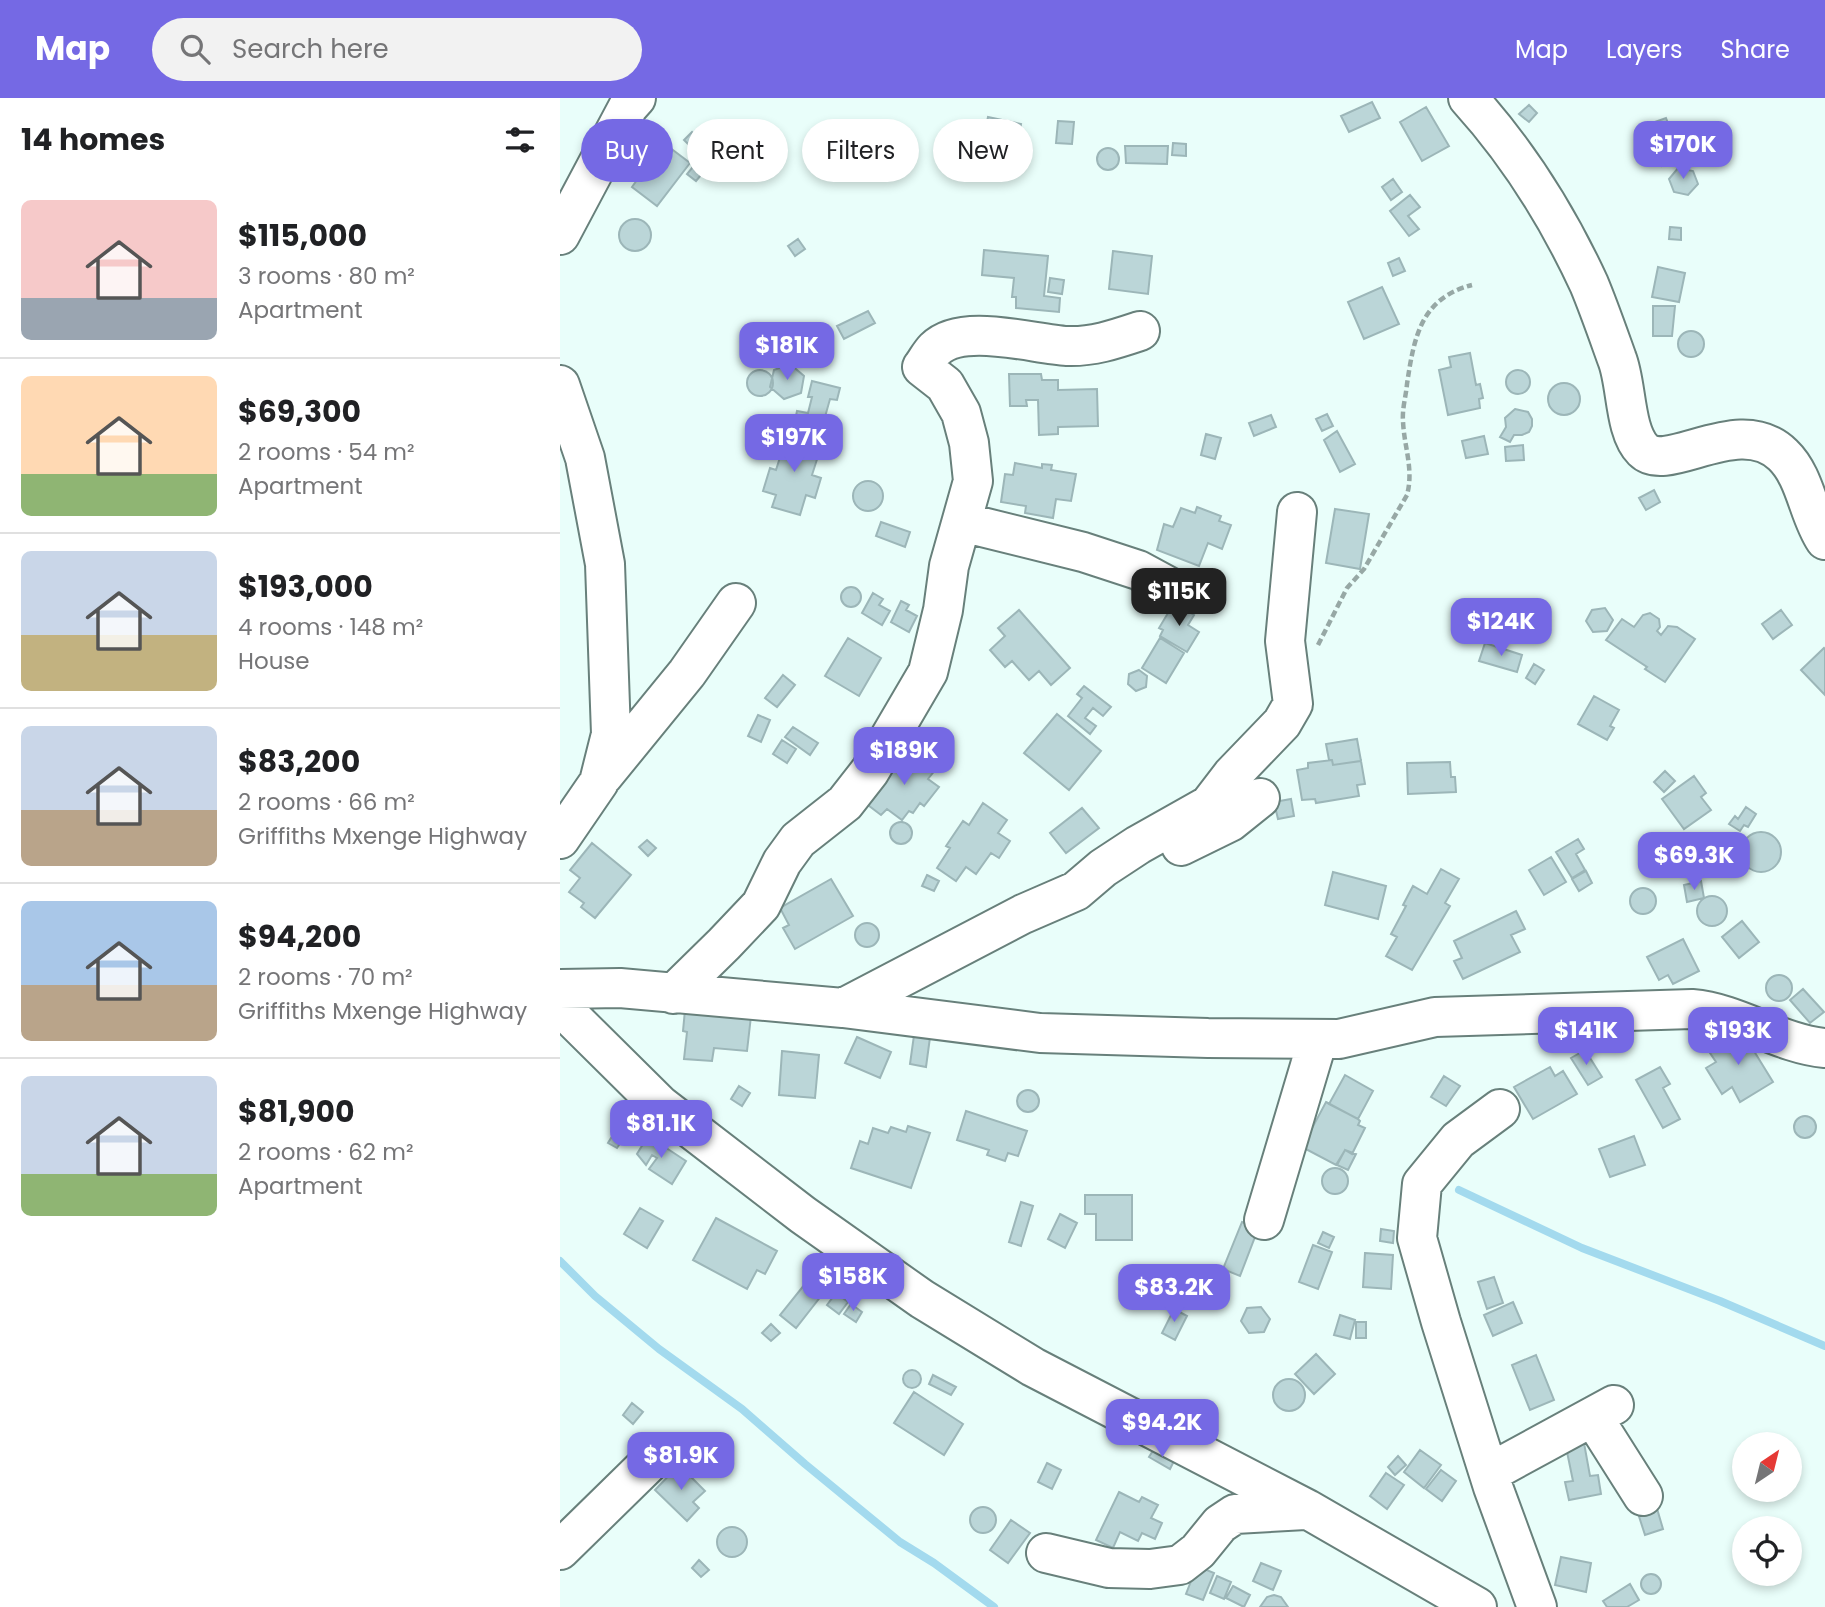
<!DOCTYPE html>
<meta charset="utf-8">
<style>
body{margin:0;font-family:Poppins,sans-serif;background:#f2f2f2;color:#202124;height:100vh;display:flex;flex-direction:column;font-size:26px;white-space:nowrap}
*{box-sizing:border-box;margin:0}
p{font-size:23px;color:#757577}
.icon{flex:none;width:38px;height:38px;fill:none;stroke:currentColor;stroke-width:2;stroke-linecap:round;stroke-linejoin:round}
.map{position:relative;flex:1;overflow:hidden}
.sheet{display:flex;flex-direction:column;background:#fff;width:560px}
.sheet>*{flex:none}
.banner{position:absolute;left:21px;top:21px;width:665px;height:63px;display:flex;gap:14px}
.needle{width:46px;rotate:35deg}
.fabs{position:absolute;left:1172px;top:1334px;display:grid;gap:14px}
.fabs a{display:grid;place-items:center;width:70px;height:70px;border-radius:50%;background:#fff;box-shadow:0 4px 10px #0003;font-size:35px}
.price{position:absolute;translate:-50% -60px;padding:0 16px;border-radius:14px;background:#7569e4;color:#fff;font-size:23px;line-height:46px;filter:drop-shadow(0 2px 4px #0008)}
.price::after{content:'';position:absolute;left:50%;top:42px;width:21px;height:16px;margin-left:-10px;background:inherit;clip-path:polygon(0 0,100% 0,50% 100%)}
.price.active{background:#222;color:#fff}
ul{padding:0;list-style:none}
li{display:flex;align-items:center;gap:21px;height:175px;padding:0 21px}
li+li{border-top:2px solid #e0e0e0}
li span{display:grid;place-items:center;flex:none;width:196px;height:140px;border-radius:10px;color:#555}
li>.icon{margin-inline-start:auto}
span .icon{width:84px;height:84px;fill:#fffc;stroke-width:1}
li b{font-size:30px}
h2{display:flex;justify-content:space-between;align-items:center;height:84px;padding:0 21px;font-size:30px}
.pill{padding:0 24px;border-radius:32px;background:#fff;box-shadow:0 4px 10px #0003;font-size:24px;line-height:63px}
.pill.active{background:#7569e4;color:#fff}
header{display:flex;align-items:center;gap:42px;box-sizing:border-box;height:98px;padding:0 35px;background:#7569e4;color:#fff}
header strong{font-size:33px}
nav{display:flex;gap:38px;margin-inline-start:auto;font-size:24px}
.search{width:490px;height:63px;background:#f2f2f2;display:flex;align-items:center;gap:18px;box-sizing:border-box;padding:0 24px;border-radius:38px;color:#757577;font-size:26px}
main{display:flex;flex:1;min-height:0}
.map>svg:first-child{display:block}
.lines{fill:none;stroke-linecap:round;stroke-linejoin:round}
.stream{stroke:#a3daee;stroke-width:8}
.building{fill:#bbd6d8;stroke:#9cb6b8;stroke-width:2}
.minor-casing{stroke:#68807b;stroke-width:42}
.path{stroke:#97a8a5;stroke-width:4.5;stroke-dasharray:7 3.5;stroke-linecap:butt}
.minor{stroke:#fff;stroke-width:38}
</style>
<header>
<strong>Map</strong>
<div class="search"><svg class="icon" aria-label="search" viewBox="0 0 24 24"><circle cx="10" cy="10" r="6"/><path d="M15 15l6 6"/></svg>Search here</div>
<nav><a>Map</a><a>Layers</a><a>Share</a></nav>
</header>
<main>
<section class="sheet">
<h2>14 homes<svg class="icon" aria-label="filters" viewBox="0 0 24 24"><path d="M4 7h16M4 17h16"/><circle cx="9" cy="7" r="2"/><circle cx="15" cy="17" r="2"/></svg></h2>
<ul>
<li><span style="background:linear-gradient(#f6c9c9 70%,#9aa5b1 0)"><svg class="icon" aria-label="home" viewBox="0 0 24 24"><path d="M3 11l9-7 9 7M6 9v11h12V9"/></svg></span><div><b>$115,000</b><p>3 rooms · 80 m²</p><p>Apartment</p></div></li>
<li><span style="background:linear-gradient(#ffd9b3 70%,#8fb573 0)"><svg class="icon" aria-label="home" viewBox="0 0 24 24"><path d="M3 11l9-7 9 7M6 9v11h12V9"/></svg></span><div><b>$69,300</b><p>2 rooms · 54 m²</p><p>Apartment</p></div></li>
<li><span style="background:linear-gradient(#c9d6e8 60%,#c2b280 0)"><svg class="icon" aria-label="home" viewBox="0 0 24 24"><path d="M3 11l9-7 9 7M6 9v11h12V9"/></svg></span><div><b>$193,000</b><p>4 rooms · 148 m²</p><p>House</p></div></li>
<li><span style="background:linear-gradient(#c9d6e8 60%,#b9a48a 0)"><svg class="icon" aria-label="home" viewBox="0 0 24 24"><path d="M3 11l9-7 9 7M6 9v11h12V9"/></svg></span><div><b>$83,200</b><p>2 rooms · 66 m²</p><p>Griffiths Mxenge Highway</p></div></li>
<li><span style="background:linear-gradient(#a9c7e8 60%,#b9a48a 0)"><svg class="icon" aria-label="home" viewBox="0 0 24 24"><path d="M3 11l9-7 9 7M6 9v11h12V9"/></svg></span><div><b>$94,200</b><p>2 rooms · 70 m²</p><p>Griffiths Mxenge Highway</p></div></li>
<li><span style="background:linear-gradient(#c9d6e8 70%,#8fb573 0)"><svg class="icon" aria-label="home" viewBox="0 0 24 24"><path d="M3 11l9-7 9 7M6 9v11h12V9"/></svg></span><div><b>$81,900</b><p>2 rooms · 62 m²</p><p>Apartment</p></div></li>
</ul>
</section>
<div class="map">
<svg width="1265" height="1509" viewBox="0 0 1265 1509">
<rect width="100%" height="100%" fill="#e9fefa"/>
<g class="lines">
<!-- stream -->
<path class="stream" d="M899,1092L1022,1150L1160,1203L1265,1248
M0,1163L35,1198L99,1251L182,1311L245,1366L340,1444L374,1465L434,1509"/>
</g>
<!-- building -->
<path class="building" d="M812,4L820,20L789,34L781,18Z
M969,7L977,15L969,24L959,16Z
M866,9L889,48L862,63L840,24Z
M428,19L461,26L456,54L422,48Z
M1106,20L1116,46L1124,43L1129,58L1102,68L1086,27Z
M498,23L514,24L512,46L496,45Z
M132,34L142,45L134,52L124,42Z
M613,45L626,46V58L612,57Z
M105,46L130,65L97,108L72,89L82,75L78,72L91,55L95,58Z
M565,48H608L607,66L566,65Z
M537 61a11 11 0 1 1 22 0a11 11 0 1 1-22 0Z
M137,64L146,71L136,83L127,76Z
M1118,70L1133,73L1138,86L1128,97L1114,94L1109,81Z
M833,81L842,94L831,102L822,89Z
M850,97L860,109L848,118L859,131L849,138L830,113Z
M59 137a16 16 0 1 1 32 0a16 16 0 1 1-32 0Z
M1110,129L1121,130V142L1109,141Z
M238,141L245,151L235,158L228,148Z
M424,152L488,158L484,198L500,200L499,214L456,210V199H452L454,180L422,177Z
M553,153L592,158L588,196L549,191Z
M839,160L845,173L833,178L828,165Z
M1098,169L1125,175L1119,204L1092,199Z
M490,180L504,182L502,196L488,194Z
M822,189L839,226L804,241L788,204Z
M1093,208H1115L1112,238H1093Z
M308,213L315,225L284,241L277,228Z
M1118 246a13 13 0 1 1 26 0a13 13 0 1 1-26 0Z
M910,255L916,287L920,286L923,300L919,301L920,310L888,317L879,272L891,269L889,259Z
M230,266L244,278L241,295L224,301L210,289L214,272Z
M946 284a12 12 0 1 1 24 0a12 12 0 1 1-24 0Z
M187 285a13 13 0 1 1 26 0a13 13 0 1 1-26 0Z
M449,276H481L482,282H498V292L537,291L538,328L498,329V336L479,337L478,302H466L467,308H450Z
M252,283L280,290L277,302L270,301L261,333L234,327L237,313L248,315L252,299H248Z
M988 301a16 16 0 1 1 32 0a16 16 0 1 1-32 0Z
M955,311L968,314L972,321V328L969,334L962,337H954L950,344L940,339L946,329L945,320Z
M767,316L773,328L762,333L756,321Z
M711,317L716,329L694,338L689,325Z
M233,325L261,333L258,343L229,334Z
M777,333L795,366L780,374L764,342Z
M228,334L260,343L257,351L260,352L252,377L261,380L255,400L246,397L240,417L212,409L216,397L203,393L210,370L216,372Z
M646,336L661,340L655,361L641,357Z
M924,338L928,356L906,360L902,343Z
M963,347L964,362L946,363L945,349Z
M455,365L482,370V366L492,367L491,372L516,376L511,403L496,401L493,420L465,415L466,408L441,404L445,376L453,377Z
M293 398a15 15 0 1 1 30 0a15 15 0 1 1-30 0Z
M1094,392L1100,404L1086,412L1079,400Z
M637,409L661,418L659,423L671,427L662,451L648,445L639,468L597,452L604,426L613,429L621,410L635,415Z
M775,411L809,416L800,471L766,465Z
M321,424L350,434L345,449L316,438Z
M281 499a10 10 0 1 1 20 0a10 10 0 1 1-20 0Z
M313,495L323,501L319,507L330,513L322,527L302,515Z
M341,503L349,507L346,512L357,518L349,534L331,524Z
M614,505L634,517L628,527L639,534L627,554L600,538L603,532L599,530Z
M1045,510L1053,522L1047,533L1033,534L1026,523L1032,512Z
M459,512L510,570L491,587L479,573L469,582L452,563L445,569L430,552L445,538L438,530Z
M1221,512L1232,527L1213,541L1202,526Z
M1090,515L1099,521L1100,529L1097,533L1101,537L1108,528L1117,529L1135,541L1105,584L1085,571L1087,569L1046,542L1062,521L1074,529L1083,517Z
M288,540L321,560L299,598L265,578Z
M600,540L624,555L606,585L582,570Z
M925,545L962,557L957,574L919,563Z
M1264,550L1265,551V597L1241,572Z
M974,566L984,572L975,586L966,580Z
M579,572L587,578L586,589L576,593L568,586L569,576Z
M223,577L235,587L217,609L205,600Z
M524,588L551,609L543,618L533,610L525,620L536,628L530,636L508,618L522,600L517,596Z
M1034,598L1059,612L1050,628L1054,630L1047,642L1018,626Z
M497,616L541,653L509,692L464,655Z
M198,617L210,622L201,644L188,638Z
M233,629L258,645L250,657L225,639Z
M797,641L801,663L773,667L772,662H769L766,646Z
M222,642L236,651L227,665L213,656Z
M353,653L376,671L368,681L379,689L364,708L360,705L353,715L349,713L342,722L327,711L321,717L304,704L339,659L345,664Z
M772,662L773,667L801,663L805,686L797,687L799,698L756,705L755,701L742,702L737,672L748,670V665Z
M890,664L891,679H895L896,694L848,696L847,665Z
M1105,673L1115,683L1104,694L1094,684Z
M1134,678L1146,695L1141,699L1151,712L1124,731L1102,701Z
M731,701L734,718L718,721L714,704Z
M423,705L447,722L438,735L450,743L439,760L431,755L416,776L406,769L396,783L377,770L390,750L386,748L403,723L409,727Z
M1186,709L1196,716L1188,729L1184,727L1180,733L1169,726L1175,718L1178,721Z
M522,710L539,730L506,755L490,735Z
M330 735a11 11 0 1 1 22 0a11 11 0 1 1-22 0Z
M1181 754a20 20 0 1 1 40 0a20 20 0 1 1-40 0Z
M1018,741L1024,751L1016,756L1025,772L1012,780L996,754Z
M87,742L96,750L88,758L79,749Z
M32,745L71,777L35,820L21,809L24,805L9,794L20,780L10,772Z
M991,759L1006,784L984,797L969,772Z
M881,771L899,781L885,805L890,808L852,872L826,858L837,839L831,836L846,808L843,807L853,788L867,796Z
M1026,773L1032,785L1019,793L1012,781Z
M773,774L826,788L818,821L765,807Z
M367,777L379,783L374,793L362,788Z
M271,781L293,818L235,851L223,830L229,827L220,810Z
M1141,783L1144,800L1127,804L1124,787Z
M1070 803a13 13 0 1 1 26 0a13 13 0 1 1-26 0Z
M1137 813a15 15 0 1 1 30 0a15 15 0 1 1-30 0Z
M956,813L965,831L951,837L960,854L903,881L894,863L902,860L894,843Z
M1182,823L1199,844L1179,860L1162,839Z
M295 837a12 12 0 1 1 24 0a12 12 0 1 1-24 0Z
M1123,841L1139,873L1113,886L1108,877L1099,882L1087,859Z
M1206 890a13 13 0 1 1 26 0a13 13 0 1 1-26 0Z
M1243,891L1264,914L1250,925L1230,902Z
M125,912L191,918L187,953L154,950L152,963L124,961L127,934L123,933Z
M355,930L371,932L366,969L350,966Z
M1181,932L1213,984L1180,1004L1172,989L1162,996L1146,970L1156,964L1148,952Z
M297,939L331,954L320,980L285,965Z
M1025,952L1042,979L1028,987L1011,960Z
M222,953L259,957L255,1000L219,997Z
M990,969L995,978L1003,973L1017,996L973,1021L954,989Z
M1100,969L1110,986L1103,990L1120,1021L1103,1030L1076,982Z
M785,977L813,993L798,1021L769,1006Z
M884,978L900,988L886,1008L871,999Z
M179,988L190,995L182,1008L171,1001Z
M457 1003a11 11 0 1 1 22 0a11 11 0 1 1-22 0Z
M766,1004L798,1021L800,1023L798,1027L805,1030L792,1056L785,1052L776,1067L742,1049Z
M406,1013L467,1033L458,1058L448,1055L445,1063L427,1057L429,1052L397,1042Z
M1234 1029a11 11 0 1 1 22 0a11 11 0 1 1-22 0Z
M348,1028L370,1035L351,1090L291,1070L300,1043L308,1046L313,1030L328,1035L331,1029L346,1034Z
M56,1032L65,1038L57,1050L48,1045Z
M88,1038L126,1063L112,1086L89,1071L97,1060L92,1057L86,1067L77,1056Z
M1074,1038L1085,1067L1050,1079L1039,1051Z
M785,1052L796,1056L788,1072L777,1067Z
M762 1083a13 13 0 1 1 26 0a13 13 0 1 1-26 0Z
M525,1097H572V1142H536V1116H525Z
M461,1104L473,1108L461,1148L449,1144Z
M80,1110L103,1123L87,1150L64,1136Z
M500,1116L517,1125L505,1150L488,1141Z
M156,1120L217,1153L205,1176L197,1172L187,1191L133,1162Z
M682,1124L698,1131L680,1178L663,1171Z
M821,1131L834,1133L833,1145L820,1143Z
M763,1134L774,1139L769,1150L758,1145Z
M753,1147L772,1154L758,1191L739,1184Z
M805,1155L833,1157L831,1191L803,1189Z
M934,1179L943,1205L927,1211L918,1184Z
M249,1181L265,1193L236,1230L220,1217Z
M276,1195L288,1204L279,1216L267,1207Z
M953,1204L962,1225L933,1238L924,1217Z
M291,1206L302,1214L296,1224L284,1216Z
M701,1209L710,1221L704,1234L689,1235L681,1223L687,1210Z
M614,1211L627,1218L615,1242L602,1235Z
M780,1217L795,1222L790,1241L774,1237Z
M796,1224H806V1240H796Z
M211,1226L220,1235L211,1243L202,1235Z
M756,1256L775,1276L754,1296L735,1276Z
M976,1257L994,1302L970,1312L952,1267Z
M343 1281a9 9 0 1 1 18 0a9 9 0 1 1-18 0Z
M373,1277L396,1289L391,1297L369,1286Z
M713 1297a16 16 0 1 1 32 0a16 16 0 1 1-32 0Z
M354,1294L403,1326L384,1357L334,1325Z
M72,1305L83,1314L73,1326L63,1317Z
M1024,1345L1030,1378L1038,1377L1041,1396L1009,1402L1005,1384L1013,1383L1006,1349Z
M594,1351L614,1363L610,1371L589,1359Z
M860,1352L881,1367L864,1390L844,1374Z
M838,1358L846,1367L835,1377L828,1369Z
M487,1365L501,1372L492,1391L478,1384Z
M119,1367L145,1393L133,1404L139,1410L127,1423L95,1392Z
M881,1372L896,1383L882,1403L866,1391Z
M826,1375L844,1387L827,1411L810,1398Z
M559,1394L579,1404L582,1399L598,1407L591,1420L602,1425L595,1441L582,1435L578,1443L560,1434L553,1450L536,1442Z
M1093,1397L1103,1431L1085,1437L1074,1403Z
M410 1422a13 13 0 1 1 26 0a13 13 0 1 1-26 0Z
M451,1422L470,1435L448,1465L430,1452Z
M157 1444a15 15 0 1 1 30 0a15 15 0 1 1-30 0Z
M1001,1459L1031,1465L1026,1494L995,1487Z
M139,1462L149,1472L141,1479L132,1470Z
M701,1465L721,1473L713,1492L693,1483Z
M637,1468L654,1475L643,1502L626,1496Z
M1081 1486a10 10 0 1 1 20 0a10 10 0 1 1-20 0Z
M657,1478L671,1484L664,1501L650,1495Z
M1070,1486L1079,1502L1067,1509H1047L1043,1503Z
M673,1488L690,1497L684,1509L666,1500Z
M714,1497L721,1499L728,1509H700L707,1499Z"/>
<g class="lines">
<defs>
<path id="minor" d="M908,0C957,54 998,119 1029,186C1039,210 1048,236 1057,261C1067,286 1064,333 1083,352C1108,377 1179,314 1223,357C1246,379 1248,417 1265,442
M0,137L68,9L76,0
M0,287L25,360L45,466L51,636L39,684L0,741
M402,424L523,454L578,472L615,492
M43,678L127,575L176,505
M621,748L670,724L700,700
M0,891L60,890L283,910L480,935L648,940L779,941L875,919L1132,911C1179,915 1219,946 1265,950
M113,896L164,846L201,807L222,764L238,742L285,705L310,673L368,574L383,512L389,468L413,383L409,345L401,315L385,287L362,269C366,264 370,256 375,251C402,224 472,246 507,248C533,249 556,241 580,233
M0,908L100,1007L243,1117L362,1201L473,1269L747,1411L917,1509
M283,910L463,816L516,793L543,770L578,747L649,707L672,677L722,625L733,606L725,543L737,414
M940,1011L898,1042L862,1086L857,1140L881,1224L933,1389L977,1509
M704,1122L758,941
M1033,1319L1083,1398
M929,1375L1054,1307
M0,1452L95,1359
M486,1455L549,1470L590,1471L620,1467L638,1453L660,1426L675,1416L745,1412"/>
</defs>
<!-- minor casing -->
<use href="#minor" class="minor-casing"/>
<!-- path -->
<path class="path" d="M758,547L787,490L804,471L847,397C854,371 844,349 843,323C842,311 846,298 847,286C854,239 861,200 912,187"/>
<!-- minor -->
<use href="#minor" class="minor"/>
</g>
</svg>
<div class="fabs">
<a><svg class="needle" viewBox="-14 -14 28 28"><path d="M0-13l5 13h-10z" fill="#e53935"/><path d="M0 13l5-13h-10z" fill="#757577"/></svg></a>
<a><svg class="icon" aria-label="locate" viewBox="0 0 24 24"><circle cx="12" cy="12" r="6"/><path d="M12 2v4M12 18v4M2 12h4M18 12h4"/></svg></a>
</div>
<b class="price" style="left:1123px;top:83px">$170K</b>
<b class="price" style="left:227px;top:284px">$181K</b>
<b class="price" style="left:234px;top:376px">$197K</b>
<b class="price active" style="left:619px;top:530px">$115K</b>
<b class="price" style="left:941px;top:560px">$124K</b>
<b class="price" style="left:344px;top:689px">$189K</b>
<b class="price" style="left:1134px;top:794px">$69.3K</b>
<b class="price" style="left:1026px;top:969px">$141K</b>
<b class="price" style="left:1178px;top:969px">$193K</b>
<b class="price" style="left:101px;top:1062px">$81.1K</b>
<b class="price" style="left:293px;top:1215px">$158K</b>
<b class="price" style="left:614px;top:1226px">$83.2K</b>
<b class="price" style="left:602px;top:1361px">$94.2K</b>
<b class="price" style="left:121px;top:1394px">$81.9K</b>
<div class="banner">
<a class="pill active">Buy</a>
<a class="pill">Rent</a>
<a class="pill">Filters</a>
<a class="pill">New</a>
</div>
</div>
</main>
